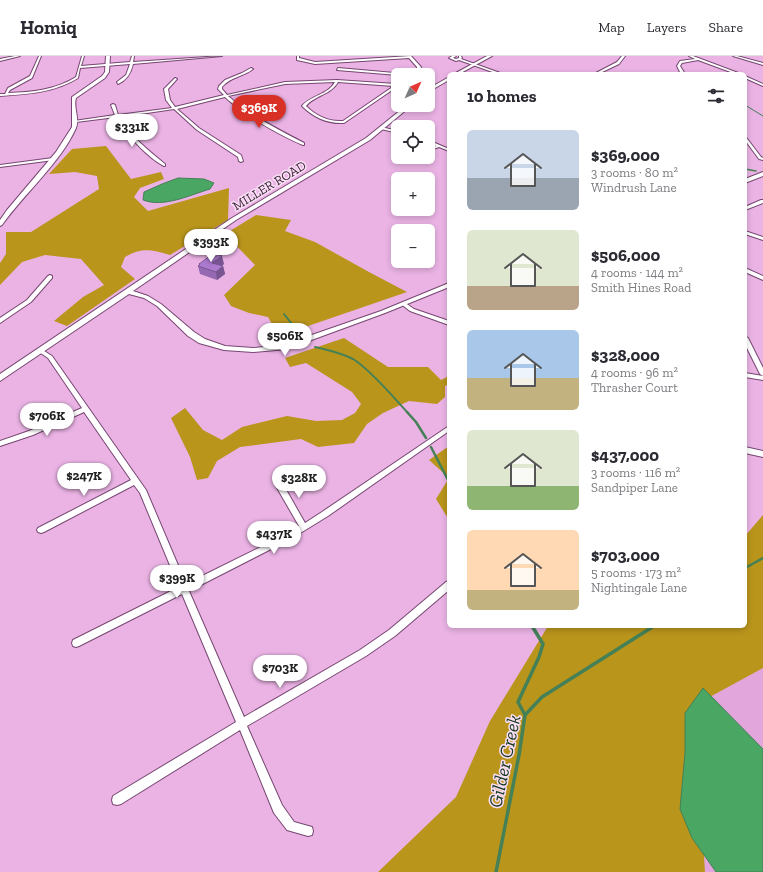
<!DOCTYPE html>
<meta charset="utf-8">
<style>
body{margin:0;font-family:"Zilla Slab",serif;background:#f7f7f7;color:#2b2b33;height:100vh;display:flex;flex-direction:column;font-size:15px;white-space:nowrap}
*{box-sizing:border-box;margin:0}
p{font-size:13px;color:#7c7c81}
.icon{flex:none;width:22px;height:22px;fill:none;stroke:currentColor;stroke-width:2;stroke-linecap:round;stroke-linejoin:round}
.map{position:relative;flex:1;overflow:hidden}
.drawer{position:absolute;left:447px;top:16px;width:300px;height:556px;display:flex;flex-direction:column;background:#fff;border-radius:6px;box-shadow:0 2px 6px #0003}
.drawer>*{flex:none}
.needle{width:26px;rotate:45deg}
.fabs{position:absolute;left:391px;top:12px;display:grid;gap:8px}
.fabs a{display:grid;place-items:center;width:44px;height:44px;border-radius:6px;background:#fff;box-shadow:0 2px 6px #0003;font-size:20px}
.price{position:absolute;translate:-50% -34px;padding:0 9px;border-radius:14px;background:#fff;color:#222;font-size:13px;line-height:26px;filter:drop-shadow(0 1px 2px #0008)}
.price::after{content:'';position:absolute;left:50%;top:24px;width:12px;height:9px;margin-left:-6px;background:inherit;clip-path:polygon(0 0,100% 0,50% 100%)}
.price.on{background:#d93025;color:#fff}
ul{padding:0;list-style:none}
li{display:flex;align-items:center;gap:12px;height:100px;padding:0 20px}
li span{display:grid;place-items:center;flex:none;width:112px;height:80px;border-radius:6px;color:#555}
li>.icon{margin-inline-start:auto}
span .icon{width:48px;height:48px;fill:#fffc;stroke-width:1}
li b{font-size:17px}
h2{display:flex;justify-content:space-between;align-items:center;height:48px;padding:0 20px;font-size:17px}
header{display:flex;align-items:center;gap:24px;box-sizing:border-box;height:56px;padding:0 20px;background:#fff;border-bottom:1px solid #e1e1e2}
header strong{font-size:19px}
nav{display:flex;gap:22px;margin-inline-start:auto;font-size:14px}
.map>svg:first-child{display:block}
.built{fill:#e3a6dc}
.forest{fill:#b9951c}
.water{fill:#49a663;stroke:#458056}
.lines{fill:none;stroke-linecap:round;stroke-linejoin:round}
.stream-far4{stroke:#458056;stroke-width:1}
.stream-far3{stroke:#458056;stroke-width:1.5}
.stream-far2{stroke:#458056;stroke-width:2}
.stream-far1{stroke:#458056;stroke-width:2.5}
.stream{stroke:#458056;stroke-width:3.5}
.minor-casing{stroke:#764671;stroke-width:2}
.tertiary-casing{stroke:#764671;stroke-width:2}
.minor{fill:#fff;fill-rule:evenodd}
.tertiary{fill:#fff;fill-rule:evenodd}
.wall{fill:#9469b2}
.shaded-wall{fill:#785591}
.building{fill:#ac7acf;stroke:#785591}
.labels{text-anchor:middle;stroke-width:3;stroke-linejoin:round;paint-order:stroke}
.far-street-label{font-size:13px;fill:#3c2639;stroke:#fbdff7}
.near-water-label{font-size:19px;font-style:italic;fill:#13391e;stroke:#fbdff7}
</style>
<header>
<strong>Homiq</strong>
<nav><a>Map</a><a>Layers</a><a>Share</a></nav>
</header>
<div class="map">
<svg width="763" height="816" viewBox="0 0 763 816">
<rect width="100%" height="100%" fill="#eab3e4"/>
<!-- built -->
<path class="built" d="M763,612V816H705L695,648Z"/>
<!-- forest -->
<path class="forest" d="M106,90L131,123L161,116L164,123L140,132L134,141L148,155L229,132L228,164L170,199C151,194 143,191 125,201L121,211L135,223L67,270L54,265L83,241L104,229L81,203L45,199L22,206L0,229V207L6,198V176H31L99,133L97,120L75,116L49,118L72,93Z
M256,159L291,164L285,175L315,186L369,216L407,236L279,280L268,261L249,257L231,250L224,239L255,209L225,178Z
M344,282L388,311H428L441,324L449,320V328L445,330V341L437,348L409,345L383,357L367,368L354,387L318,391L301,383L240,391L217,405L208,422L197,424L190,401L171,362L185,352L203,374L222,384L242,371L287,360L316,365L342,364L355,357L361,348L352,336L306,307L290,311L285,302Z
M449,390V422L429,404Z
M449,422V464L436,443Z
M763,459V612L695,649L705,816H378L456,741L490,665L548,570H745V480Z"/>
<!-- water -->
<path class="water" d="M178,122L204,123L214,127L210,133C190,139 164,152 143,144L144,136L162,128Z
M703,632L763,693V816H716L692,782L680,753L685,697V657Z"/>
<g class="lines">
<!-- stream-far4 -->
<path class="stream-far4" d="M745,49L763,60"/>
<!-- stream-far3 -->
<path class="stream-far3" d="M745,113L756,115"/>
<!-- stream-far2 -->
<path class="stream-far2" d="M284,258L299,277
M315,291C328,294 342,297 353,303C370,313 394,342 408,357"/>
<!-- stream-far1 -->
<path class="stream-far1" d="M407,356L416,366L426,382
M431,391L449,426
M745,512L763,502"/>
<!-- stream -->
<path class="stream" d="M525,659L518,646L539,601L543,588L532,570
M496,816L519,699L525,659L542,641L654,570"/>
<defs>
<path id="minor" d="M15,0H20L0,5V3Z
M39,0H41L32,22L10,34L8,37C33,36 55,34 76,21L82,0H84L81,10L130,6L132,0H134L133,6L222,0L133,8C131,17 127,24 118,28L117,26L126,19L130,8L80,12L78,22C54,37 27,38 0,40V38H5L8,32L30,20Z
M297,0H299V2L315,6L411,0L421,11C419,16 417,19 411,19L417,15V11L409,2L315,8L297,4Z
M452,0H456L453,2L456,3L459,2V0H461L462,2L461,3L503,18H498L459,4L456,5L449,2Z
M622,0H625L619,8L598,18H594L617,6Z
M689,0H693L741,18H736L698,4L682,7L680,10L685,18H681L677,10L680,5L695,3Z
M733,0H737L763,7V9Z
M251,12L253,13C243,21 230,21 222,31V33L227,39L285,26L337,24L396,28L398,27V30L344,67C328,68 313,61 302,50C311,39 328,39 335,26L285,28L228,40C251,60 278,73 304,87V89H303C279,79 244,59 225,41L177,53L199,72L241,99L243,105L241,106L239,105L238,101L197,74L174,53L120,61C130,80 148,94 165,108V110H164C148,102 125,77 116,61L76,66L74,65L115,59L111,49L113,48L115,49L118,59L172,52L166,44L164,33L175,22L177,23L168,33L170,44L175,51L224,39L218,33L219,30L225,24L242,17ZM338,26L394,30L343,65C329,66 316,60 306,50C315,39 331,39 338,26Z
M338,12L406,18L408,19H398L337,14Z
M745,20L763,28V30L745,22Z
M381,71L398,75V77L381,73Z
M745,80L761,101L763,102V104L759,103L745,84Z
M428,84L449,93V95L439,91L428,95V93L436,90L428,86Z
M53,102H54V104L0,111V109Z
M761,144H763V147L745,154V151Z
M745,175L763,181V184L745,178Z
M745,212L763,220V224L745,216Z
M50,219L52,220V222L31,246L0,267V262L27,244L48,220Z
M404,246L414,253L449,265V269L410,255L401,248Z
M745,280L748,282L763,312V324L745,321V317L763,320L760,318L745,288Z
M41,293L52,300L146,434L186,528L283,480L299,470L273,425L274,423H280L305,467L322,456L449,370V375L328,460L289,484L189,535L244,661L360,594L389,574L446,526L449,525V534L395,580L366,600L247,670L282,749L294,766L312,771L313,775L312,779L308,780L287,774L274,757L240,674L121,748L117,749L113,748L112,744L113,740L236,666L182,538L79,590L76,591L73,590L72,587L73,584L179,531L140,437L134,429L44,476L41,477L38,476L37,474L38,472L131,424L84,356L33,379L0,390V385L29,375L82,352L48,302L39,296L38,295Z
M745,391L763,395V401L745,397Z"/>
<path id="tertiary" d="M106,0H110L109,16L105,22L76,42C73,52 80,62 76,72C61,106 24,138 2,169L0,170V164L7,154L56,96L72,71V41L102,20L105,16Z
M487,0H492L459,18H454Z
M449,21V24L428,36V33Z
M407,49H412L370,84L236,164L133,235L148,240L161,248L194,276L205,283L225,290L253,292L283,289L381,255L449,227V231L385,257L287,293L253,296L224,294L199,287L188,280L157,250L144,242L129,238L0,325V318L232,162L366,82Z
M763,116V120L745,127V123Z"/>
</defs>
<!-- minor casing -->
<use href="#minor" class="minor-casing"/>
<!-- tertiary casing -->
<use href="#tertiary" class="tertiary-casing"/>
<!-- minor -->
<use href="#minor" class="minor"/>
<!-- tertiary -->
<use href="#tertiary" class="tertiary"/>
</g>
<!-- wall -->
<path class="wall" d="M199,208H224L221,210H223L225,218L217,224L200,218L198,210L199,209Z"/>
<!-- shaded-wall -->
<path class="shaded-wall" d="M222,200L224,208L214,215L212,207Z
M223,210L225,218L217,224L216,216Z"/>
<!-- building -->
<path class="building" d="M214,197L222,200L212,207L223,210L216,216L198,210L200,208H199Z"/>
<g class="labels">
<!-- far-street labels -->
<g class="far-street-label">
<text transform="translate(269 129) rotate(-31)" y="5">MILLER ROAD</text>
</g>
<!-- near-water labels -->
<g class="near-water-label">
<text transform="translate(504 705) rotate(-78)" y="7">Gilder Creek</text>
</g>
</g>
</svg>
<div class="fabs">
<a><svg class="needle" viewBox="-14 -14 28 28"><path d="M0-13l5 13h-10z" fill="#e53935"/><path d="M0 13l5-13h-10z" fill="#7c7c81"/></svg></a>
<a><svg class="icon" aria-label="locate" viewBox="0 0 24 24"><circle cx="12" cy="12" r="6"/><path d="M12 2v4M12 18v4M2 12h4M18 12h4"/></svg></a>
<a>+</a>
<a>−</a>
</div>
<b class="price on" style="left:259px;top:73px">$369K</b>
<b class="price" style="left:132px;top:92px">$331K</b>
<b class="price" style="left:211px;top:207px">$393K</b>
<b class="price" style="left:285px;top:301px">$506K</b>
<b class="price" style="left:47px;top:381px">$706K</b>
<b class="price" style="left:84px;top:441px">$247K</b>
<b class="price" style="left:299px;top:443px">$328K</b>
<b class="price" style="left:274px;top:499px">$437K</b>
<b class="price" style="left:177px;top:543px">$399K</b>
<b class="price" style="left:280px;top:633px">$703K</b>
<section class="drawer">
<h2>10 homes<svg class="icon" aria-label="filters" viewBox="0 0 24 24"><path d="M4 7h16M4 17h16"/><circle cx="9" cy="7" r="2"/><circle cx="15" cy="17" r="2"/></svg></h2>
<ul>
<li><span style="background:linear-gradient(#c9d6e8 60%,#9aa5b1 0)"><svg class="icon" aria-label="home" viewBox="0 0 24 24"><path d="M3 11l9-7 9 7M6 9v11h12V9"/></svg></span><div><b>$369,000</b><p>3 rooms · 80 m²</p><p>Windrush Lane</p></div></li>
<li><span style="background:linear-gradient(#dfe7d0 70%,#b9a48a 0)"><svg class="icon" aria-label="home" viewBox="0 0 24 24"><path d="M3 11l9-7 9 7M6 9v11h12V9"/></svg></span><div><b>$506,000</b><p>4 rooms · 144 m²</p><p>Smith Hines Road</p></div></li>
<li><span style="background:linear-gradient(#a9c7e8 60%,#c2b280 0)"><svg class="icon" aria-label="home" viewBox="0 0 24 24"><path d="M3 11l9-7 9 7M6 9v11h12V9"/></svg></span><div><b>$328,000</b><p>4 rooms · 96 m²</p><p>Thrasher Court</p></div></li>
<li><span style="background:linear-gradient(#dfe7d0 70%,#8fb573 0)"><svg class="icon" aria-label="home" viewBox="0 0 24 24"><path d="M3 11l9-7 9 7M6 9v11h12V9"/></svg></span><div><b>$437,000</b><p>3 rooms · 116 m²</p><p>Sandpiper Lane</p></div></li>
<li><span style="background:linear-gradient(#ffd9b3 75%,#c2b280 0)"><svg class="icon" aria-label="home" viewBox="0 0 24 24"><path d="M3 11l9-7 9 7M6 9v11h12V9"/></svg></span><div><b>$703,000</b><p>5 rooms · 173 m²</p><p>Nightingale Lane</p></div></li>
</ul>
</section>
</div>
